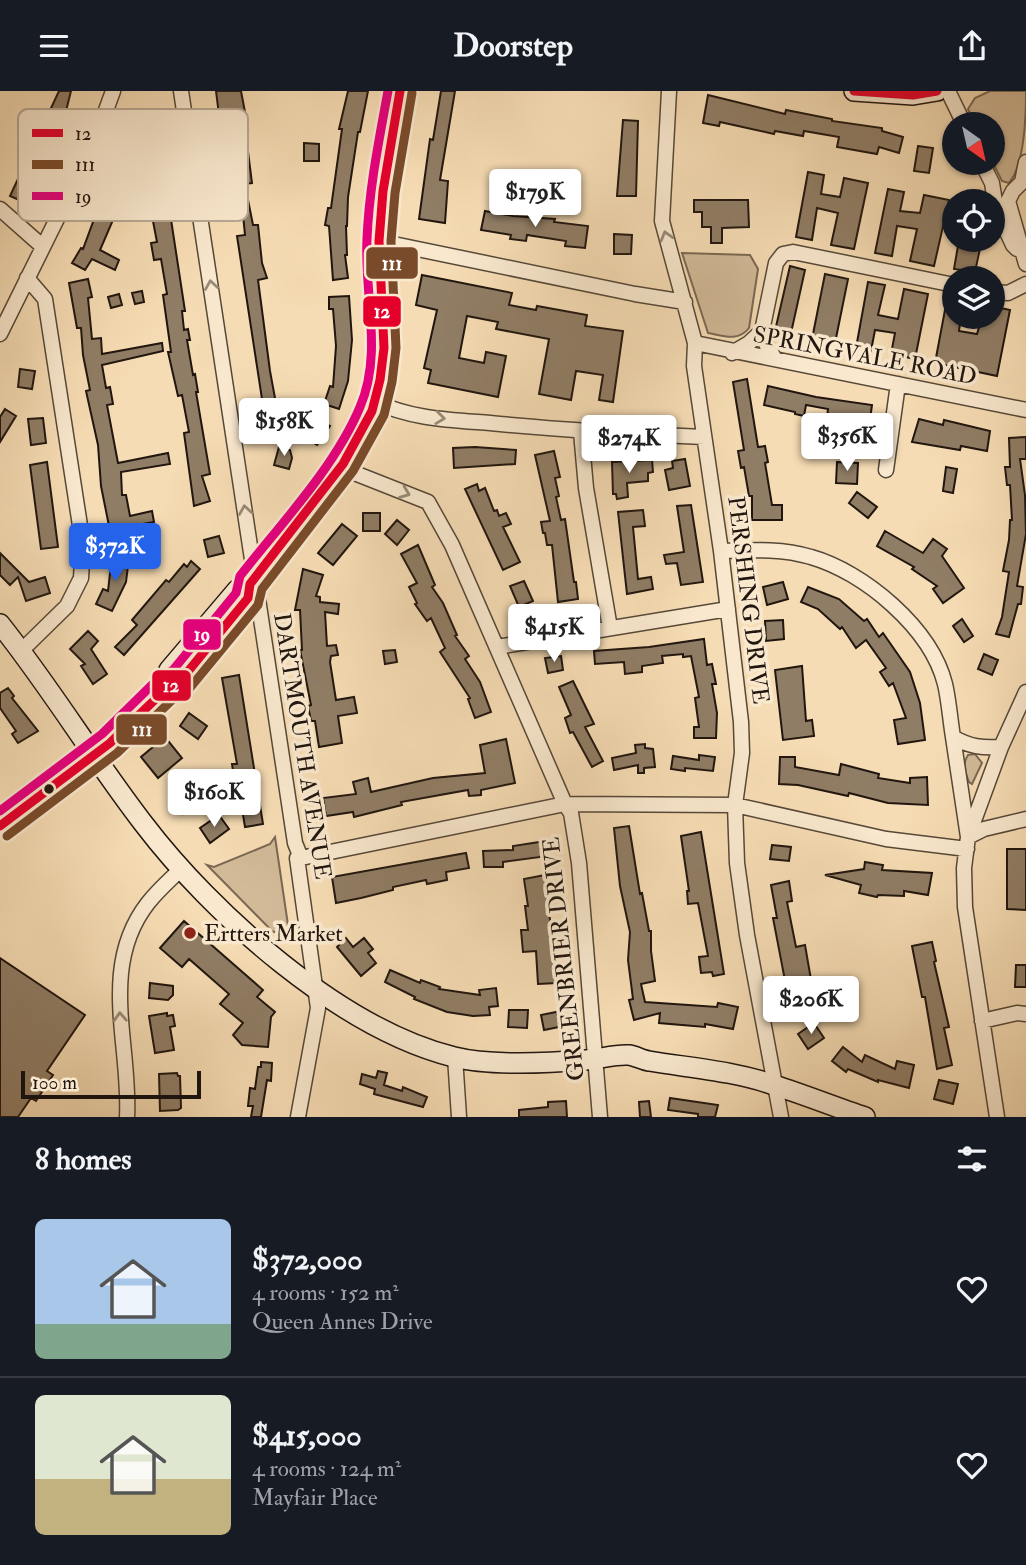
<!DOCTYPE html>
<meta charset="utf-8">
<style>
body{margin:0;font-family:"IM FELL Double Pica",serif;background:#20242c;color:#f1f3f6;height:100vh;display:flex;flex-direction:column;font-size:26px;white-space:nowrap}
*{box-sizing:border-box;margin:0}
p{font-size:23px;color:#9ea1a6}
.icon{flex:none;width:38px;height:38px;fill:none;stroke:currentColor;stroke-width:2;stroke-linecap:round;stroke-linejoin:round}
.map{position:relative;height:1026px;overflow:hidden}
.sheet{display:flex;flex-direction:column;background:#171b24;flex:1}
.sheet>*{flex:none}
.needle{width:46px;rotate:146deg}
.controls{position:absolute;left:942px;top:21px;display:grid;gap:14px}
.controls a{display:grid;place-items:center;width:63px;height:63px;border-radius:50%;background:#171b24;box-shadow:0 2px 5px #0004;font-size:35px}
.scale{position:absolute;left:21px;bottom:18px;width:180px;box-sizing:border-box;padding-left:7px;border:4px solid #21160f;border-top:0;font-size:19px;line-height:24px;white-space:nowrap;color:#21160f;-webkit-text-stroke:5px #f9e8ce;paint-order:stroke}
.price{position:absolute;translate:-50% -60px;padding:0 16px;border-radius:7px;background:#fff;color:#222;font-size:23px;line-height:46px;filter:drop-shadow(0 2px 4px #0008)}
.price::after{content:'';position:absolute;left:50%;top:42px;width:21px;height:16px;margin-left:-10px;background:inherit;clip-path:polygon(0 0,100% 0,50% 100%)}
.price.selected{background:#2563eb;color:#fff}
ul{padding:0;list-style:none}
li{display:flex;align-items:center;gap:21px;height:175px;padding:0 35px}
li+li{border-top:2px solid #363941}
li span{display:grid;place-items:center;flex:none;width:196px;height:140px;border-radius:10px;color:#555}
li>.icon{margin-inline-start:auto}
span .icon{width:84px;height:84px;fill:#fffc;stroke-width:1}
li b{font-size:30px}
h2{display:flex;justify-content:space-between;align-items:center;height:84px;padding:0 35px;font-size:30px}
header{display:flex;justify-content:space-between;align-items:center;height:91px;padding:0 35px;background:#171b24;font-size:32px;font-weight:800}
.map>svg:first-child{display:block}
.green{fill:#d2ba98;stroke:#7a6854;stroke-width:2}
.building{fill:#907d65;stroke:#21160f;stroke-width:2}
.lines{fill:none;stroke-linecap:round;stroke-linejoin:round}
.street-casing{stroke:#564838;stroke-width:17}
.secondary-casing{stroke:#21160f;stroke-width:22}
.street{stroke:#f9e8ce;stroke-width:14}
.secondary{stroke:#f9e8ce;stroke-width:19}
.bus-1-casing{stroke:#f9e8ce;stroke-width:14}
.bus-2-casing{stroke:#f9e8ce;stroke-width:14}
.bus-3-casing{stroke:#f9e8ce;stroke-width:14}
.bus-1{stroke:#e4002b;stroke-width:9}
.bus-2{stroke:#7a4b2a;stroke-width:9}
.bus-3{stroke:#e5007d;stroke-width:9}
.oneway{stroke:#988a78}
.bus-dot{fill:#21160f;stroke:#f9e8ce;stroke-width:2.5}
.poi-dot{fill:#8f2418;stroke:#f9e8ce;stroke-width:2.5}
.labels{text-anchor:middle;stroke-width:7;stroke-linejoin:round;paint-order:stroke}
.street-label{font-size:23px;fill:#21160f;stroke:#f9e8ce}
.poi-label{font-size:23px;fill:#21160f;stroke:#f9e8ce;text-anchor:start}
.key{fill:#f9e8ce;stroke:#b8a995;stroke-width:2}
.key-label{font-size:19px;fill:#21160f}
.line-badge{stroke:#f9e8ce;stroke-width:2.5}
.badge-label{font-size:19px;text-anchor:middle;font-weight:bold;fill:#fff}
</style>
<header><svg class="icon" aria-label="menu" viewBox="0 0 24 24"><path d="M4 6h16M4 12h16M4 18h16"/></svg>Doorstep<svg class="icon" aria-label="share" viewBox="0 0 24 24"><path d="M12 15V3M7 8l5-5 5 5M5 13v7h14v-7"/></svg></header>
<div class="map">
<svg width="1026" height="1026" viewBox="0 0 1026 1026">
<rect width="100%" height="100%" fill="#f6dcb4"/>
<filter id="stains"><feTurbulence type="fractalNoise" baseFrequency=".00286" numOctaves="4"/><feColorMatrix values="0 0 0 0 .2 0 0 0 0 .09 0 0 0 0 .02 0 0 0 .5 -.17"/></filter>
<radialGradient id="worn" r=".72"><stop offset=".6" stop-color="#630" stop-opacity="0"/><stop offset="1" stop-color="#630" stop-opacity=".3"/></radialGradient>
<!-- green -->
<path class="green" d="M990,0H1026C1026,25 1025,73 1009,92L1002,90L992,70V33H975L968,18L975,7Z
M682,162L750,164L758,178L749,237C738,251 724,245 708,242Z
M975,663L982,672L972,693L969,691C965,681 962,673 968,664Z
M275,746L288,834L286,839L279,843L272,840L207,774L214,776L270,753Z"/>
<!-- building -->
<path class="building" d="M59,0H71L66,20L71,22L63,38L60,36L51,54L55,56L48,65L28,113L10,105Z
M216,0H241L248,37H245L252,92L225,95L223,80H226Z
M348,0H368L360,41H358L348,106L347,135H346L347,164H345L348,187L333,189L329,135L325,134L328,117H331L342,38H339Z
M441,0H455L440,89L448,90L445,132L419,128L430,48L433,49Z
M708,4L785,23L786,19L832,28V30L882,37V40L903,46L899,62L879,56L877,63L837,56L839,46L804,40L803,45L775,40L774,43L720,31L719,35L703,32Z
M623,29L638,30L636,105H617Z
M304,52L319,53V70H304Z
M918,55L933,57L929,82L914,80Z
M115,73L134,83L117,114L119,115L100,159L119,169L115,179L92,168L85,179L72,172L81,157L83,158L96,123L110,97L104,94Z
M163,76L185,220H182L184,239L188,238L190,249H187L193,284L195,283L198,301H196L210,383L202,385L210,410L194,415L184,342L189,341L182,304L178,305L168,261H171L163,204L167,203L161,168L154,169L151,152L157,151L151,120L154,119L147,78Z
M808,81L824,84L821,103L840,106L844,87L868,92L854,158L831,154L838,122L817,117L812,149L796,146Z
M888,98L904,101L900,120L920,122L924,104L949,109L934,175L910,170L917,138L897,135L892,165L875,162Z
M248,109L253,134H258L262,172L267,187L258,189L270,280L277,318L281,317L285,336L266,341L259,322L264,321L237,145L245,144L243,124L229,127L227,113Z
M694,109H748L749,136L722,137V152H711V136H702V121H694Z
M485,120L513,125L555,128L554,131L588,135L585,157L565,155L566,150L527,144L526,150L510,148L511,144L481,139Z
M614,143L632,144L631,163H614Z
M959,149L981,153L975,181L954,178Z
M790,175L805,179L791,242L775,240Z
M825,183L848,188L835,252L812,248Z
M422,184L512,202L509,214L536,219L537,215L587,224L585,235L623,240L613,311L599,309L603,284L576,280L571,309L539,303L549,248L496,238L498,231L467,225L459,267L484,272L486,261L506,265L498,306L428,292L431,279L424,277L437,219L416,214Z
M88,188L92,206L88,207L92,248L101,247L102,263L162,252L163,260L102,274L106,297L110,296L113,313L107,314L118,372L168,362L170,373L121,381L122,404H126L130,425L152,420L154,431L131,435L133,449L108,452L106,435H109L101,395L98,354L86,300L90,299L83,264L81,237H77L69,192Z
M868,191L885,194L878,224L898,228L904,198L928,203L915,268L891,263L895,242L875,239L871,260L856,257Z
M142,200L144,211L135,213L132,202Z
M119,203L122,214L111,217L108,206Z
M948,203H954V226H961L959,240L977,243L982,226H992V215L1010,219L997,285L935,272Z
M349,205L352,249L348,290L339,318L324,313L330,295L333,296L336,255L333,218H329V206Z
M20,278L35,280L32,298L18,296Z
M747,288L758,356L765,355L768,371L765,372L772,414H782V429H752V405H749L744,376L741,377L738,360L744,359L733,291Z
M768,295L816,306L872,314L869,336L854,334L855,330L827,326L828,318L806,314L804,325L795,323V321L764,314Z
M5,318L16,325L0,351V326Z
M43,327L46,352L31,354L28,328Z
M317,327L330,335L317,354L309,349L312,344L307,341Z
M919,328L943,334L944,329L990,340L987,360L961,355L960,359L912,351Z
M1026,346V368H1020L1025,404L1026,443L1017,495L1023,496L1021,513H1018L1009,546L996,543L1002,526L1009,481L1003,480L1009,449L1010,429H1012L1010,394H1007L1005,376H1010L1009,347Z
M279,356L290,359L292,367L289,378L274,374Z
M475,356L516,359L515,373L454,377L453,357Z
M554,360L560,386L555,387L559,405L556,406L561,429L565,428L574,491H576L578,508L558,511L552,454H547L545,442H543L541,431L550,430L535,364Z
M685,368L690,395L669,399L665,379L673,377L672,370Z
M652,369L653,381L648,382V390L627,392L628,406L617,408L616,403H613L612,371Z
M47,371L58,456L41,458L30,374Z
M837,371L858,372L857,393L836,392Z
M946,376L957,378L953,402L943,400Z
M477,393L479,400L485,397L494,420L497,419L499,425L506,422L511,433L503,436L520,471L503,479L465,398Z
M857,401L877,416L868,427L849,412Z
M691,414L703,491L681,494L677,472L666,473L664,464L684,461L677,415Z
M643,419L645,435L633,436L638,488L651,486L653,498L627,503L618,421Z
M363,422H380V440H363Z
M397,429L409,439L397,454L385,443Z
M342,433L357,445L333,474L318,462Z
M885,440L923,462L933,448L947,458L942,465L964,497L943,512L933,498L937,495L912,478L914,476L877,455Z
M219,445L224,462L208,466L204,449Z
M418,454L435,494L432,496L443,512L457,544L455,545L469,565L465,568L480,591L491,621L475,627L468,608L470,607L440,561L445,557L431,527L427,530L415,513L417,512L409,496L417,492L401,463Z
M0,462L29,491L45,486L50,502L26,510L18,486L10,494L0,484Z
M112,465L129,467L126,491L112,520L96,513L103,498L108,500Z
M191,470L200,478L124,564L115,556L137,534L132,529L166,489L169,491L184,473L187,476Z
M303,478L323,484L316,505L320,506V511L339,513L338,523L325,521L327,555L336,554L338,564L331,565L330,571L336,609L354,606L357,622L338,625L342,652L319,656L315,630H311L308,615L311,614L300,559H302L300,519H295Z
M524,490L533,510L519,516L510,495Z
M783,491L788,508L767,514L763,496Z
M808,496L839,508L864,530L867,528L879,546L883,542L910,581L920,612L925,649L898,653L894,629L906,627L893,592L889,595L880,581L886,577L866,549L856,557L842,536L840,538L818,518L801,511Z
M962,528L973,545L964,551L953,535Z
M783,529L784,548L766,550L765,530Z
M88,540L98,550L91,558L107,583L93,593L81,575L85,573L70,558Z
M704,548L707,574L712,573L716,593H712L717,622L716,647H694V636H699L695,607L699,606L691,565L683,566V563L662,565L663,572L642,575V581L625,583L624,571L595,573L594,560L649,556Z
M395,559L397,571L385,573L383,560Z
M984,563L998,569L992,584L978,578Z
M561,565L563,579L548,582L545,567Z
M802,575L806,630L812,629L814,645L783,649L775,579Z
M239,584L263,733L245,736L238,693H235L232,673H237L222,587Z
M573,590L594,633L585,636L603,670L592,676L573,641L570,642L565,627L571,624L559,596Z
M8,597L14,605L12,607L38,640L18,652L12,643L16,640L0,617V602Z
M189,622L207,635L198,648L180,635Z
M165,646L182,667L158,687L141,666Z
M506,648L515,692L481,699V704L469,705L468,699L401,711L402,714L354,726L353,721L326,725L323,707L356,703L353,691L368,687L371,701L433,687L485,682L480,654Z
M645,653V657L653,658L655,676L644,677V682H638V674L614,679L612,667L636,662L635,654Z
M699,664L715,666L713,680L685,677V680L671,678L673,665L699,669Z
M780,666H795V676L839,684L841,673L879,683L878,687L910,692V687L927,686L928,714L888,712L849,702L848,705L798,694L779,693Z
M191,694L202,708L183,723L172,709Z
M219,724L229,738L210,752L200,737Z
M629,735L640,803L642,802L649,840H651V860L655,890L641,893L645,911L717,916L718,912L738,916L733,938L705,933V936L659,932L660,922L634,929L629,909L633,908L628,869L630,841L620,795L614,737Z
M701,741L724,883L713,885L712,881L701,882L699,866L708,865L698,812L688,813L687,800H689L681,745Z
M546,750L548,765L503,771V776H484L483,760L513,759V755Z
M772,754L791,756L789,770L770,768Z
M1007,758H1026V819L1007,818Z
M466,762L469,777L446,781L447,789L427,793L426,789L393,796V799L361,807L336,812L332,786Z
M865,771L883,774L882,779L932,782L928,804L904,800V805L878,804L877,806L859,802L861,794L825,784L864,778Z
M545,784L557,892L538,893L536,860L523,861L521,839H528L525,815H528L524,788Z
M789,790L792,810L787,811L796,856L805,854L817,923L792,926L773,827H777L771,794Z
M184,830L263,899L257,906L275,921L271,926L268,956L242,954L233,944L243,932L220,913L229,903L189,868L182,876L160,857Z
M346,847L353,856L364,847L373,858L368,862L376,872L361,885L337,856Z
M932,851L936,870L934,871L949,936L944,937L952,974L937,978L925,906H922L912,855Z
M0,867L85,924L47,980L53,984L36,1010L31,1007L18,1026H0Z
M1016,874H1026V896H1015Z
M390,879L420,892L421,889L440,896L439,898L480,904L479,899L496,897L498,915L489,916L490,924L473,925L447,921L414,908L415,906L385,891Z
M150,892L173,895V904L168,909L149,907Z
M509,919H528L527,937L508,936Z
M561,920L564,935L544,939L541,924Z
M167,922V925L173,924L175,935L170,936L174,959L155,962L149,925Z
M814,932L824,947L808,958L798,943Z
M843,956L862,971L865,964L895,978L897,970L914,974L909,997L878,989V991L848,978L846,981L832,970Z
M261,971L272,972L271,990L267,989L261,1026H251L253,1015H248L250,997L255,998L258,976H261Z
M378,980L387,982L384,994L402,1000L403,996L427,1006L423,1016L374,1003L375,998L360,993L362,983L376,987Z
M177,982L178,985H180L181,1017L178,1019L160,1020L159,983Z
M939,989L958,993L953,1013L934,1008Z
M670,1007L718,1014L715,1026H698V1023L668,1019Z
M566,1010L567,1026H519V1019L548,1016V1011Z
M649,1010L651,1026H640L639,1011Z"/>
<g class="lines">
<defs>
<path id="street" d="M181,0L295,752L301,767H297L318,917L298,1026
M669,0L662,130L695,252L694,275L721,460L741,631L742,662L735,714L737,772L747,844L781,1026
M948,0L964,33
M1026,71L1022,91L1013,100L1008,110L1026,173
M982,72L992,92L996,117L1013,154L1017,158
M0,118L42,155
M379,150L635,203L685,211
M992,201L1008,202L1026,193
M0,243L93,55L113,0
M695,252L1026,319
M732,262L749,252L762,240
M775,268L767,255L762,240L776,172L783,163L793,161L954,194
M374,310C410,328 451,329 490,332C561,339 632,343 704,346
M581,341L586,397L610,537
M343,373L357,383L428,411L452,454L565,713L571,722L579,772L600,1026
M886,379L898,293
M721,460C751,459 782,457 811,466C864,481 931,537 945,593C949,610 950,628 953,646C958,679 963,712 968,746L984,738L1026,728
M497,556L728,518
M21,560L67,515L81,487L83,454L45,208L27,187
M953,646C970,656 982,657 1001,656
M301,767L565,713L735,714L886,748L967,758
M982,930L1017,922L1026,923
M455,966L459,1026
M127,1026C131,954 98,876 148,812C158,799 171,788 182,777
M997,1026L965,816L964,777L968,746L1001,656L1026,601"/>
<path id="secondary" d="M854,0L913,4L937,0
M0,533C51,597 93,667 143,732C212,823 341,938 454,966C490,975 549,972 586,969C601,968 614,963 629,964C636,965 642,969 649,970C691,977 734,980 774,994C805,1004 835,1016 865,1026
M167,597L169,579L237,499L250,493
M0,735L110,652L167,597L181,589L248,507L250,493L343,373L372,320L380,289L384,257L379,150L383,100L400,0"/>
</defs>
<!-- street casing -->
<use href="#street" class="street-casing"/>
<!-- secondary casing -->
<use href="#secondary" class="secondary-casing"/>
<!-- street -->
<use href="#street" class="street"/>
<!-- secondary -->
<use href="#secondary" class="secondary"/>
<defs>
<path id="bus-1" d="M854,0L913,4L937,0
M0,735L110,652L167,597L181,589L248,507L250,493L343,373L372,320L380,289L384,257L379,150L383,100L400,0"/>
<path id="bus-2" d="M7,745L117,662L174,607L189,598L258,514L262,498L353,380L384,324L392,291L396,257L391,150L395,102L412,2"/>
<path id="bus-3" d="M0,720L102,643L158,588L173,579L236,502L240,485C280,434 335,376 360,316C383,263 364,203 367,148C369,98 379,49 388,0"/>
</defs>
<!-- bus-1 casing -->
<use href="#bus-1" class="bus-1-casing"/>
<!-- bus-2 casing -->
<use href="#bus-2" class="bus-2-casing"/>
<!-- bus-3 casing -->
<use href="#bus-3" class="bus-3-casing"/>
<!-- bus-1 -->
<use href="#bus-1" class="bus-1"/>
<!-- bus-2 -->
<use href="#bus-2" class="bus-2"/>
<!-- bus-3 -->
<use href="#bus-3" class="bus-3"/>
</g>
<!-- one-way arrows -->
<defs><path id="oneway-chevron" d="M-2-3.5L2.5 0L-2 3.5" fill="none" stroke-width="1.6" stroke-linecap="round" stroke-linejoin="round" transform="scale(1.75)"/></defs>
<g class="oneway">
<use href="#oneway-chevron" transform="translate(666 145) rotate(-106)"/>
<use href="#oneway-chevron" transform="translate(211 194) rotate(-99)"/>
<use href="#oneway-chevron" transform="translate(440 327) rotate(7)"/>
<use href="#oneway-chevron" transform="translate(405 402) rotate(21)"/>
<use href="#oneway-chevron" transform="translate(245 419) rotate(-99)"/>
<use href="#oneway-chevron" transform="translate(120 926) rotate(-93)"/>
</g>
<!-- markers -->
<circle class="bus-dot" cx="49" cy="698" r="6"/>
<circle class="poi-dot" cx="190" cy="842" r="7"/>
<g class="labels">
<!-- street labels -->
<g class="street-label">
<text transform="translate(865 264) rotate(11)" y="8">SPRINGVALE ROAD</text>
<text transform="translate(749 509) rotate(83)" y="8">PERSHING DRIVE</text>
<text transform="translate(303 655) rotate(81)" y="8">DARTMOUTH AVENUE</text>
<text transform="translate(563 868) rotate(-96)" y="8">GREENBRIER DRIVE</text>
</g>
<!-- poi labels -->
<g class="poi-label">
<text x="204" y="850">Ertters Market</text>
</g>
</g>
<!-- legend -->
<rect x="18" y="18" width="230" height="112" rx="10" class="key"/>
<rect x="32" y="38" width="31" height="8" fill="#e4002b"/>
<rect x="32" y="69" width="31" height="9" fill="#7a4b2a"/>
<rect x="32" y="101" width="31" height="8" fill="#e5007d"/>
<g class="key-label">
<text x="75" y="49">12</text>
<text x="75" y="80">111</text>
<text x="75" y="112">19</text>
</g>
<g class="line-badge">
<rect x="365" y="155" width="54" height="34" rx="7" fill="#7a4b2a"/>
<rect x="362" y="204" width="40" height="33" rx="7" fill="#e4002b"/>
<rect x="182" y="527" width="40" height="33" rx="7" fill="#e5007d"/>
<rect x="151" y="578" width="41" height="33" rx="7" fill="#e4002b"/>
<rect x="115" y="622" width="53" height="33" rx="7" fill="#7a4b2a"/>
</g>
<g class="badge-label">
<text x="392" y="179">111</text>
<text x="382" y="227">12</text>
<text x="202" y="550">19</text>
<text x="171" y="601">12</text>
<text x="142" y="645">111</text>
</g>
<rect width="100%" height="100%" filter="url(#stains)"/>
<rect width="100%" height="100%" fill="url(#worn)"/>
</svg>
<div class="controls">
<a><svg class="needle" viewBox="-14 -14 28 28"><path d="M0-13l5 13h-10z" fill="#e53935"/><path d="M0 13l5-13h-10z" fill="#9ea1a6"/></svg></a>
<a><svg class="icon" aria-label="locate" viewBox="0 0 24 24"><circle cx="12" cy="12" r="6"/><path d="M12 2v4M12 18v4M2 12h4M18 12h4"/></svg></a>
<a><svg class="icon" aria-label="layers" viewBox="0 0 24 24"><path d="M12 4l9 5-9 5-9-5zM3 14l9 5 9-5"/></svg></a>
</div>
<div class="scale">100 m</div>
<b class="price" style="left:535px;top:138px">$179K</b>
<b class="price" style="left:284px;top:367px">$158K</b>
<b class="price" style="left:847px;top:382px">$356K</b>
<b class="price" style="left:629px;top:384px">$274K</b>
<b class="price selected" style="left:115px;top:492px">$372K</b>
<b class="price" style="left:554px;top:573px">$415K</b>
<b class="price" style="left:214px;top:738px">$160K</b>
<b class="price" style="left:811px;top:945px">$206K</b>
</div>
<section class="sheet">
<h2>8 homes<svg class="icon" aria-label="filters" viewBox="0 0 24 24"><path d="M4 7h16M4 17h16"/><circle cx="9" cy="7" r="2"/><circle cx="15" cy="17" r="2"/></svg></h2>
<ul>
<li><span style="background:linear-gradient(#a9c7e8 75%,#7fa58c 0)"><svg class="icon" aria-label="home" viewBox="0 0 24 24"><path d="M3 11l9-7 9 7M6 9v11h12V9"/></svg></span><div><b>$372,000</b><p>4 rooms · 152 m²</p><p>Queen Annes Drive</p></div><svg class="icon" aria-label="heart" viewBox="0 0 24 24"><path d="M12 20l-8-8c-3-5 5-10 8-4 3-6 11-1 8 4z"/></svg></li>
<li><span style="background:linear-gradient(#dfe7d0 60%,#c2b280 0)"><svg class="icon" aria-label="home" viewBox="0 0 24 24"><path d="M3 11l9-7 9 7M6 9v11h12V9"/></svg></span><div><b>$415,000</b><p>4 rooms · 124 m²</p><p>Mayfair Place</p></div><svg class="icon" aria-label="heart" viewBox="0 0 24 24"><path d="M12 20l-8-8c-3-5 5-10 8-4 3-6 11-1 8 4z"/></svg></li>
</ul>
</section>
